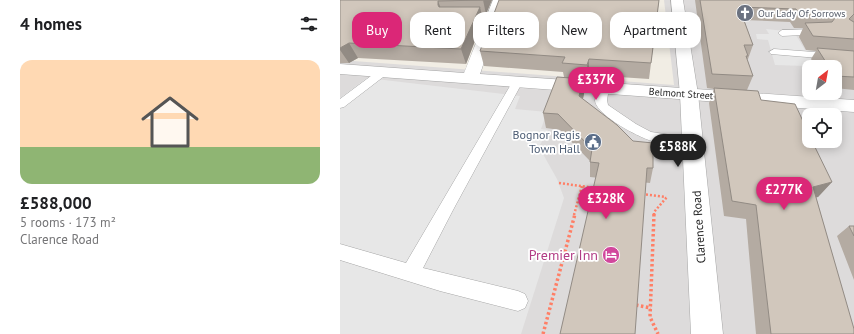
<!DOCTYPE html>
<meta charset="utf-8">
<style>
body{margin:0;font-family:"PT Sans",sans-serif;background:#f2f2f2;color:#202124;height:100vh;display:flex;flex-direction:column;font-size:15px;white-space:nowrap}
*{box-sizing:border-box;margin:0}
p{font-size:13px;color:#757577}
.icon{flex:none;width:22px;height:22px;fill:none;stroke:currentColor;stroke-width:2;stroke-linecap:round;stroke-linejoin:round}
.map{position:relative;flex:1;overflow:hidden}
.drawer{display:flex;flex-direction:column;background:#fff;width:340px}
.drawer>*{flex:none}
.hud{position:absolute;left:12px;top:12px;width:380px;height:36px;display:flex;gap:8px}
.needle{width:26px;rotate:31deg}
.controls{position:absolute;left:462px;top:60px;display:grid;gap:8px}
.controls a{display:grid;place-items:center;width:40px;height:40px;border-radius:8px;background:#fff;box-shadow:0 2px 10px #0003;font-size:20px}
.price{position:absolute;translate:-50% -34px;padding:0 9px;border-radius:14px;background:#db2777;color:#fff;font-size:13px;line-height:26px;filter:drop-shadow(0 1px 2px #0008)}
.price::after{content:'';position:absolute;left:50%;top:24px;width:12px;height:9px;margin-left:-6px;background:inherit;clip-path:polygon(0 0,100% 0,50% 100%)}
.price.active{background:#222;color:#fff}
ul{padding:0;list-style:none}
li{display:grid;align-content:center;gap:8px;height:212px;padding:0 20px}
li span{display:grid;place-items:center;height:124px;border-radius:12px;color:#555}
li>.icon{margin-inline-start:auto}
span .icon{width:72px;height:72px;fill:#fffc;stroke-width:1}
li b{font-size:17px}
h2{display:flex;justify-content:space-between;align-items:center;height:48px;padding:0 20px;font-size:17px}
.pill{padding:0 14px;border-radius:12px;background:#fff;box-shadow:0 2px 10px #0003;font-size:14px;line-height:36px}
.pill.active{background:#db2777;color:#fff}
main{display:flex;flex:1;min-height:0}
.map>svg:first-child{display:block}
.residential{fill:#dddbdb;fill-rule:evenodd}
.parking{fill:#e7e7e7}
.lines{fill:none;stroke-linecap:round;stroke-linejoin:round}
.service-casing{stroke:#a6a6a6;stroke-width:1}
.minor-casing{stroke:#a6a6a6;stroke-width:1}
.tertiary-casing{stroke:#a6a6a6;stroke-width:1}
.path-far1{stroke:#ff7f66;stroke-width:2.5;stroke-dasharray:2 2;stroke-linecap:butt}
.path{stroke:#ff7f66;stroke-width:3.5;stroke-dasharray:2.5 2.5;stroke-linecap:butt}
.service{fill:#fff;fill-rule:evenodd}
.minor{fill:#fff;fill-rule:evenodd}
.tertiary{fill:#fff;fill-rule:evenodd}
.wall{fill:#b4aba2}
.shaded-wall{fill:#928b84}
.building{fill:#d1c7bc;stroke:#928b84}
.labels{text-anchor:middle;stroke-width:3.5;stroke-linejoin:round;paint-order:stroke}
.far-worship-label{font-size:10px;fill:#5b616d;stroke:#fff;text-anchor:start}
.far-street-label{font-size:10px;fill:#1f1f1f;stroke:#fff}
.service-label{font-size:12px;fill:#4e5e75;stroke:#fff;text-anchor:end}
.street-label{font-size:12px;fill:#1f1f1f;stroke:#fff}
.near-hotel-label{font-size:14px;fill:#b23c85;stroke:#fff;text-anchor:end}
</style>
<main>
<section class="drawer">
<h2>4 homes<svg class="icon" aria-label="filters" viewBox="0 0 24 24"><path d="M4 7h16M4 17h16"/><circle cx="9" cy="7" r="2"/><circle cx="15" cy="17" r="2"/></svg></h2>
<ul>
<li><span style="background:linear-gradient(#ffd9b3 70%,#8fb573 0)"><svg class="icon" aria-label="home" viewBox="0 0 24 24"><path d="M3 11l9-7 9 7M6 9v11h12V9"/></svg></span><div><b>£588,000</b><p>5 rooms · 173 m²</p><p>Clarence Road</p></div></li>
</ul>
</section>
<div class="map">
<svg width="514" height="334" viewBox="0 0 514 334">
<rect width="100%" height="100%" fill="#f1ede4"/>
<!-- residential -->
<path class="residential" d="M324,0H514V334H0V60L334,85ZM469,67H495V93H469ZM469,115H495V141H469Z"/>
<!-- parking -->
<path class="parking" d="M426,29L454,32L465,50L493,53L495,67L435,65L428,40L417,39L416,34H429Z
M27,78L180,96L175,109L207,112L201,129L208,130L199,147L217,179L224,198L181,334H0V98Z"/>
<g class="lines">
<defs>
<path id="service" d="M480,29L483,30L484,32L483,34L442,36L438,33L442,30Z
M434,49L514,55V61L431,54L429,52Z
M43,69L48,72L47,74L4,107L0,108V99L39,70Z
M178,78L183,81L113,210L83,268L178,291L185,294L188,301L185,308L178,311L100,291L0,260V244L66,263L173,81Z
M264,85L269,88L267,100L268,105L296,124L311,132L358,139L359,142L358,145L353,146C341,145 328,145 316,142C303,140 255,115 255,100C255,96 258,92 259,88Z"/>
<path id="minor" d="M153,0H165L140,74L514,100V112L0,74V64L124,73Z"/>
<path id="tertiary" d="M331,0H343L358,94L383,334H351L340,94Z"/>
</defs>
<!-- service casing -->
<use href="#service" class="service-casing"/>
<!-- minor casing -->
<use href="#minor" class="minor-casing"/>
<!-- tertiary casing -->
<use href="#tertiary" class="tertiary-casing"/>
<!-- path-far1 -->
<path class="path-far1" d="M219,183L255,188
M302,194L326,197
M234,215L242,186
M314,215V212L327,197"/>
<!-- path -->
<path class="path" d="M314,214L310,317L318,334
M296,305L311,308
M203,334L235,214"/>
<!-- service -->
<use href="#service" class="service"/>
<!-- minor -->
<use href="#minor" class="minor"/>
<!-- tertiary -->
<use href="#tertiary" class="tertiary"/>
</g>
<!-- wall -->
<path class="wall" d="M0,0H152L146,14H141L143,20L126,64L18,58L9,63H0Z
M319,0L309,79L249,75L248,80H244V94L243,99L313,168L310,183L250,177V161L220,130L206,128L203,113L224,77L223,72L144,66L140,51Z
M355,0H514V90L495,88V67H476L471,59L476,51L466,50L459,37L463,28H454L450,22L404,20L413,45L408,59H407L413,76L407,90L421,100L492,182L478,197H476L514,334H416L406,219L384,216L369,103L374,89L367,88Z
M509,226H514V280L497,236Z"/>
<!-- shaded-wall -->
<path class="shaded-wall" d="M143,0H152L146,14Z
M98,1L103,14L98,5Z
M140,7L143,20L126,64L121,49Z
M9,43L18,58L9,63L0,50V48Z
M249,59V75L248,80L247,65Z
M244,79V94L240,111L239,96Z
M492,182L478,197L461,202L473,187Z"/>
<!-- building -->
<path class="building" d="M0,0H143L98,1V5L99,7H140L121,49L9,43L0,48Z
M159,0H319L311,63L249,59L247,65L222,63L225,57L140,51Z
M360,0H514V14L509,19L512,21L514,22V39L473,36L465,23L492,22L495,18L489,15H460L456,9L399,7L413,45H404L408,56H406L413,76L372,74Z
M477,48L514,51V77L495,76V67H489Z
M217,77L244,79L239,96L277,125L293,141L313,143V168H307L295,334H220L259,163L250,162L252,149L218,114L203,113Z
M374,88L418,91L421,100L455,104L469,134V141H472L492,182L473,187L514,329V334H431L416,205L392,201Z
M509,226H514V236Z"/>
<!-- icons -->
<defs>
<symbol id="church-disc" viewBox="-11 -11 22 22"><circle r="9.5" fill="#6b7280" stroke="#fff"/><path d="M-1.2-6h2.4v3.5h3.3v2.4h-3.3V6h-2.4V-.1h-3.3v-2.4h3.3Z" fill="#fff"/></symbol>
<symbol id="civic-disc" viewBox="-11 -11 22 22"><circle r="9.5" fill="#5c6f8a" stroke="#fff"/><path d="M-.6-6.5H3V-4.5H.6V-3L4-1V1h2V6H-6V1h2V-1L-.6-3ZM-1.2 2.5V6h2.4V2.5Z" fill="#fff"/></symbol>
<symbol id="hotel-disc" viewBox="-11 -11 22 22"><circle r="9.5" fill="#d1479c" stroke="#fff"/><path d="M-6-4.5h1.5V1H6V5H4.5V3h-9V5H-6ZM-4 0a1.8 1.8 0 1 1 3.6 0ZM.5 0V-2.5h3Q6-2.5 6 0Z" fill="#fff"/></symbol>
</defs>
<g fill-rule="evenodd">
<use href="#church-disc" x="395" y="3" width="20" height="20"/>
<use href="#civic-disc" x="243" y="132" width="20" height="20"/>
<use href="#hotel-disc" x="261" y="245" width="20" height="20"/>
</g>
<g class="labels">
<!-- far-worship labels -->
<g class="far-worship-label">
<text x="418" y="17">Our Lady Of Sorrows</text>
</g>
<!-- far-street labels -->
<g class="far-street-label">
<text transform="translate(341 93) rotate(4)" y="4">Belmont Street</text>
</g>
<!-- service labels -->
<g class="service-label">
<text x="240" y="139">Bognor Regis<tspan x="240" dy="14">Town Hall</tspan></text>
</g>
<!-- street labels -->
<g class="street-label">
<text transform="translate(359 227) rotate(-94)" y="4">Clarence Road</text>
</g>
<!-- near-hotel labels -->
<g class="near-hotel-label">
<text x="258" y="260">Premier Inn</text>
</g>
</g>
</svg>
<div class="controls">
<a><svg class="needle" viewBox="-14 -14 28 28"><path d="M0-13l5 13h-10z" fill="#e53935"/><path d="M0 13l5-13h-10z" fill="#757577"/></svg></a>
<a><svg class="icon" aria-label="locate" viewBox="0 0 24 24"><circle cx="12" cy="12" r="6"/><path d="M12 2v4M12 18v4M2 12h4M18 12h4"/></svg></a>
</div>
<b class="price" style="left:256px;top:101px">£337K</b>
<b class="price active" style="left:338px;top:168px">£588K</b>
<b class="price" style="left:444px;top:211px">£277K</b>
<b class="price" style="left:266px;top:220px">£328K</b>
<div class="hud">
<a class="pill active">Buy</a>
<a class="pill">Rent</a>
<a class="pill">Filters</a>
<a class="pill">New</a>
<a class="pill">Apartment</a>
</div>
</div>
</main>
